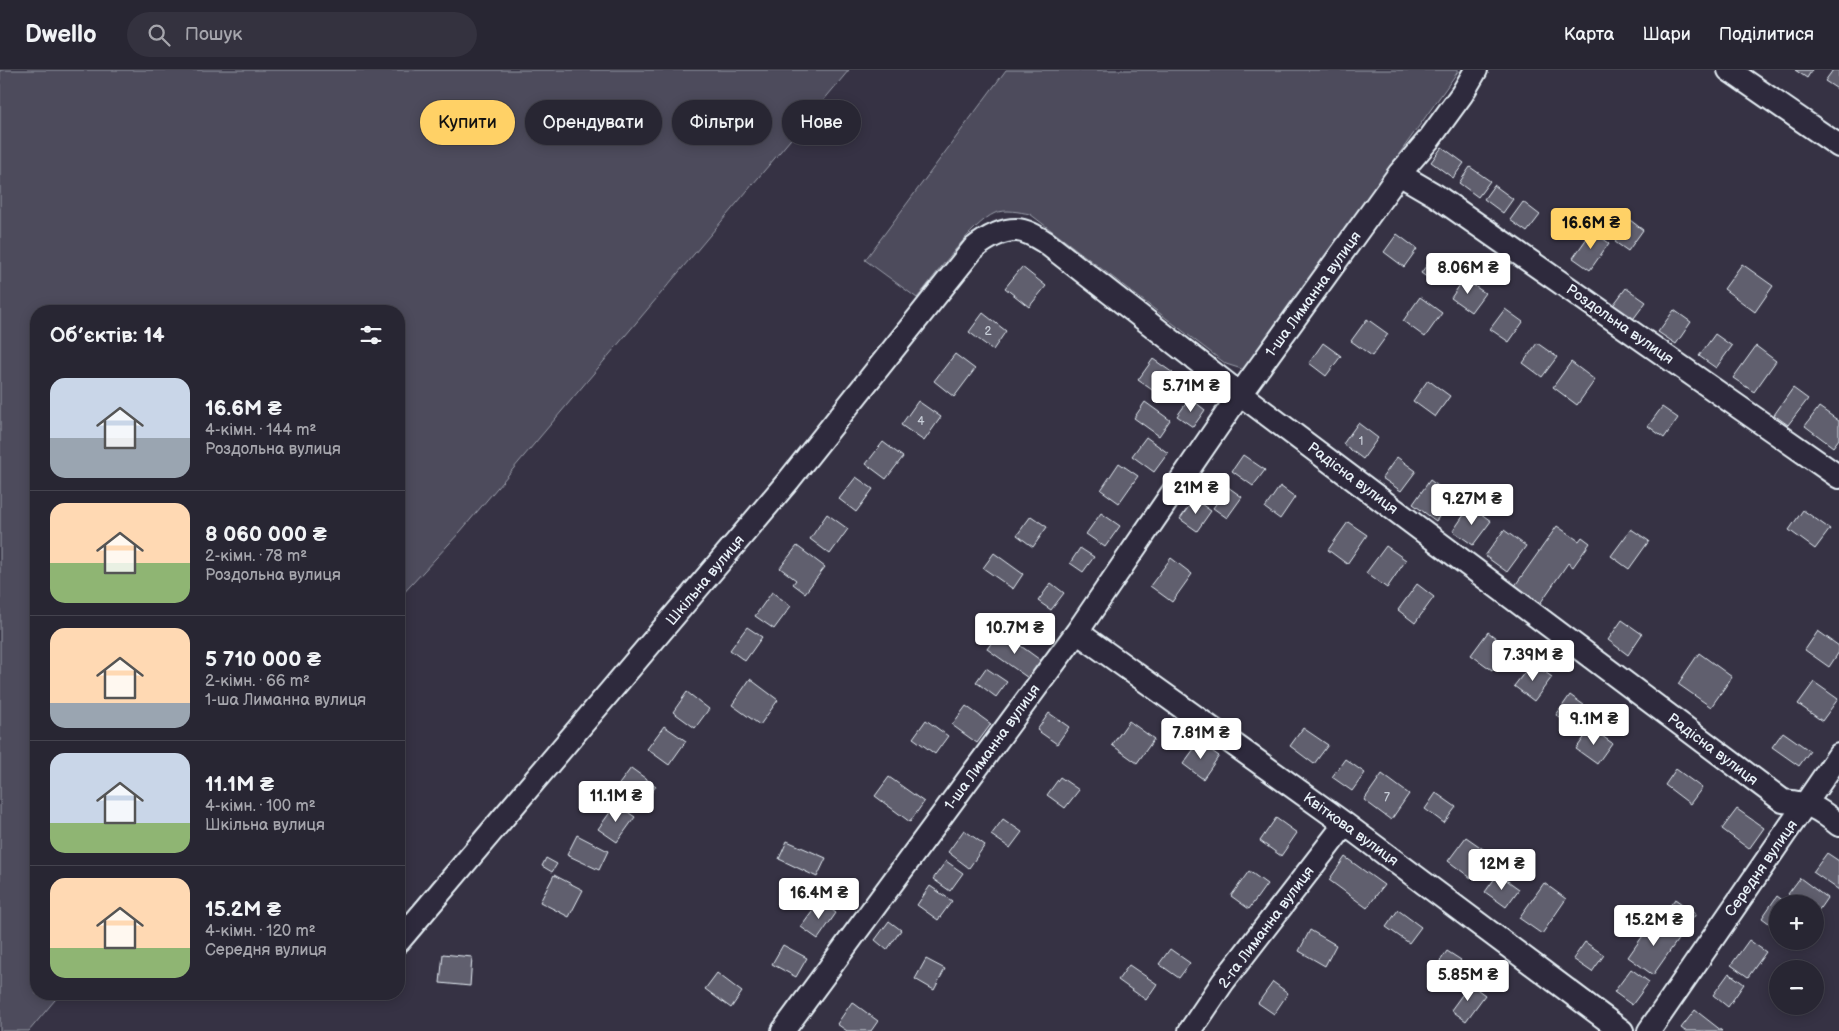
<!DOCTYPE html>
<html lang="uk">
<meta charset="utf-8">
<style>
body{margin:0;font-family:"Balsamiq Sans",sans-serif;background:#34323f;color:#f1f3f6;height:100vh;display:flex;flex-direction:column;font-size:19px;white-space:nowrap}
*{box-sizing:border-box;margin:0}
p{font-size:16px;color:#a5a5ac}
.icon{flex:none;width:28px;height:28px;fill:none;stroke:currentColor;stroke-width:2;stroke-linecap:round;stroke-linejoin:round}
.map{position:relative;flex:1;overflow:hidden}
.details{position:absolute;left:30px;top:235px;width:375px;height:695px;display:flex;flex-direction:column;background:#282633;border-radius:20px;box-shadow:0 2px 12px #0003,0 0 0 1px #44434e}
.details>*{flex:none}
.guide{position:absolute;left:420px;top:30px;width:475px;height:45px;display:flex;gap:10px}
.fabs{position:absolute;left:1769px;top:825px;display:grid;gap:10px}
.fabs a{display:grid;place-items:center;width:55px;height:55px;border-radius:50%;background:#282633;box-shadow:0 2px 12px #0003,0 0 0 1px #44434e;font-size:25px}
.price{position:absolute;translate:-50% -42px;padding:0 11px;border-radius:5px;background:#fff;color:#222;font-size:16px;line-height:32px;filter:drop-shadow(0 1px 2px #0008)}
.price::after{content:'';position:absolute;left:50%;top:30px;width:15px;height:11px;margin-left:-8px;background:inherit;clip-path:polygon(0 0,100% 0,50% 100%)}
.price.active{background:#ffd166;color:#111}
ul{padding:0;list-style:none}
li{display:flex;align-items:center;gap:15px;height:125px;padding:0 20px}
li+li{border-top:1px solid #44434e}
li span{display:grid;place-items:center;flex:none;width:140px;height:100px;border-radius:15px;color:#555}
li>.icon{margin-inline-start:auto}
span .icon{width:60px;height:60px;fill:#fffc;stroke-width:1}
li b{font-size:21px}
h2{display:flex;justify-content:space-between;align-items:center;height:60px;padding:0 20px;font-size:21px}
.pill{padding:0 18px;border-radius:22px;background:#282633;box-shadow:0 2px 12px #0003,0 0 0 1px #44434e;font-size:18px;line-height:45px}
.pill.active{background:#ffd166;color:#111}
header{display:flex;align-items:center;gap:30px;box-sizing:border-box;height:70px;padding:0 25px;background:#282633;border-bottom:1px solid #44434e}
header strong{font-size:24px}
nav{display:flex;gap:28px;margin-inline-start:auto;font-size:18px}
.search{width:350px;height:45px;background:#34323f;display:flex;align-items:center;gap:12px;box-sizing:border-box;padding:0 18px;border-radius:28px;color:#a5a5ac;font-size:19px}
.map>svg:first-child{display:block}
.green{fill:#4d4b5c;stroke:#9a9eaa}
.building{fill:#605e6e;stroke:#e8f1f8}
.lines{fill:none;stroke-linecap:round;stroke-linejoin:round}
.minor-casing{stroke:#e8f1f8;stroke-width:26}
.minor{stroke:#2f2a3d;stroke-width:22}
.labels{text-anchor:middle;stroke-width:5;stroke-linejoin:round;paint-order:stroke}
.number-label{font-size:12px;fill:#c6ccd6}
.street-label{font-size:15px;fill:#e8f1f8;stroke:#2f2a3d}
</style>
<header>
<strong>Dwello</strong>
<div class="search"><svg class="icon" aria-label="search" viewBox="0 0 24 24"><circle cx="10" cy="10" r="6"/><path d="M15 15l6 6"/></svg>Пошук</div>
<nav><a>Карта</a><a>Шари</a><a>Поділитися</a></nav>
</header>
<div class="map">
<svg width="1839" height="961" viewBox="0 0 1839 961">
<rect width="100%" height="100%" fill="#363244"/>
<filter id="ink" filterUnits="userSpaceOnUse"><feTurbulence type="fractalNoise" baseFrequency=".02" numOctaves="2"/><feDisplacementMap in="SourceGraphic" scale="10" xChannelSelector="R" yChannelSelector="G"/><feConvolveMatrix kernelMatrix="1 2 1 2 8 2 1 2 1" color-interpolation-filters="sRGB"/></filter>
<g filter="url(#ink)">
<!-- green -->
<path class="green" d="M0,0H849L460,462L399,528V241H36V924H60L29,961H0Z
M1006,0H1459L1245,300L1226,294L1030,144C1019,142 1006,139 995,143C972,153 935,206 917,228L865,190Z"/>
<!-- building -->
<path class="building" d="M1795,0H1812L1807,8Z
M1833,0H1839V20L1825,11Z
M1442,77L1464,93L1453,108L1431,92Z
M1470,97L1490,111L1478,127L1459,113Z
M1494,115L1513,129L1503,143L1484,129Z
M1523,132L1540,145L1527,162L1510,150Z
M1630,150L1643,160L1628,181L1615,172Z
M1592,161L1609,173L1590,200L1573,188Z
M1397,164L1417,179L1404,197L1384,182Z
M1434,185L1450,197L1438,215L1421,203Z
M1742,194L1773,216L1755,242L1724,219Z
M1022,197L1046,216L1029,237L1005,218Z
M1464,209L1485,223L1471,242L1451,228Z
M1626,218L1646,232L1631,252L1611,238Z
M1420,227L1442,243L1425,267L1403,251Z
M1505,239L1523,252L1509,272L1490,259Z
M1674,240L1691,252L1676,274L1658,262Z
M983,243L1006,261L993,280L969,262Z
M1367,249L1388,264L1372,286L1351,271Z
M1715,264L1732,276L1716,298L1699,286Z
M1323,273L1341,286L1326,306L1309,293Z
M1537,273L1557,287L1542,307L1523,293Z
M1756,276L1776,291L1754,322L1733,308Z
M955,284L975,299L954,327L934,311Z
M1153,289L1173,303L1158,324L1138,310Z
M1571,292L1595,310L1577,335L1553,317Z
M1428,310L1450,326L1435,347L1413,331Z
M1793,318L1808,329L1788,355L1774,345Z
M1190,328L1205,340L1193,357L1177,346Z
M918,331L941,347L924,371L901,355Z
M1145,332L1170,350L1159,366L1134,348Z
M1662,337L1678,348L1664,368L1648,356Z
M1819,337L1839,351V369L1833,377L1805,356Z
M1358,353L1378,368L1363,389L1343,374Z
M1146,367L1168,383L1154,402L1132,386Z
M883,372L903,387L886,409L866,394Z
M1243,385L1265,400L1253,416L1232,401Z
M1397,387L1416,401L1401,421L1382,408Z
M1119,393L1138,406L1119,433L1101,420Z
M856,407L873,419L856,442L839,429Z
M1430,410L1453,427L1436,451L1413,434Z
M1280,416L1295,427L1280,449L1265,438Z
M1228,417L1242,427L1227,448L1213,438Z
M1194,429L1211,441L1197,461L1180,449Z
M1470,436L1491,451L1473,475L1453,461Z
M1803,440L1830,459L1815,479L1789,460Z
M1101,443L1120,456L1105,477L1086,464Z
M827,444L848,459L830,484L810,469Z
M1031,446L1047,457L1033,477L1017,465Z
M1348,452L1367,465L1347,494L1328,480Z
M1557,456L1579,471L1582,467L1590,473L1573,497L1568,493L1539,535L1514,517Z
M1631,459L1649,471L1629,499L1611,486Z
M1504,460L1526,476L1507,502L1485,486Z
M797,476L825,497L805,523L793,514L796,510L780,498Z
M1386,476L1406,490L1387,518L1366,503Z
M1080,478L1094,487L1083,502L1070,493Z
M994,483L1023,504L1013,519L983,498Z
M1171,488L1192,504L1172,532L1150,516Z
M1051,513L1064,523L1051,540L1038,531Z
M1417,514L1434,527L1415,553L1398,540Z
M772,522L791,536L774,559L755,546Z
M1622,550L1642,564L1628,585L1608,570Z
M747,557L762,567L745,591L730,580Z
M1000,561L1043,592L1031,610L987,579Z
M1818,561L1839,576V582L1829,597L1805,580Z
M1488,562L1508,577L1492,600L1471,585Z
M1699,583L1732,607L1711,637L1678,614Z
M1532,593L1552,607L1534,631L1514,616Z
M986,598L1007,612L996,627L976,612Z
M750,609L778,630L760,655L732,635Z
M1814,612L1838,629L1822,651L1798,634Z
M687,622L709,639L695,658L673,642Z
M1570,625L1588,638L1574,658L1556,645Z
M966,636L991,654L977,673L952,655Z
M1049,643L1069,657L1057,674L1037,660Z
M926,650L948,666L935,684L913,668Z
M1129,651L1154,669L1137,693L1112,675Z
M664,656L686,671L669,695L647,679Z
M1303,658L1328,675L1314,694L1290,676Z
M1591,658L1612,673L1597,694L1576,679Z
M1783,662L1810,681L1799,696L1772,677Z
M1199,672L1219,686L1203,709L1183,694Z
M1345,689L1365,703L1352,721L1332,707Z
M631,698L656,716L642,736L617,717Z
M1676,699L1702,718L1690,734L1665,715Z
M1382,704L1409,724L1391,750L1364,730Z
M889,707L924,732L910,752L875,726Z
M1060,707L1079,720L1065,738L1047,725Z
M1436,723L1456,737L1444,753L1425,739Z
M616,734L635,747L617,772L598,759Z
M1737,739L1764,758L1749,779L1722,759Z
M1276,748L1297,763L1281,786L1260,771Z
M1003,749L1022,762L1010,778L991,765Z
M964,760L985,775L969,798L948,782Z
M577,765L608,781L599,800L567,785Z
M1466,767L1489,783L1471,808L1448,791Z
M787,771L826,788L817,807L779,789Z
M1827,783L1839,791V820L1813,802Z
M1345,787L1384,815L1367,838L1329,810Z
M546,788L557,794L552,802L542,796Z
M946,791L963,803L950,821L933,809Z
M1249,801L1267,814L1249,839L1231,826Z
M1498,804L1519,819L1506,837L1485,822Z
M554,805L583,820L569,847L540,832Z
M1800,808L1827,828L1816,844L1815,834H1802L1788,824Z
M1544,813L1566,829L1542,864L1519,848Z
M930,816L952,831L938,850L917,835Z
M1777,826L1788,834H1778L1777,859L1762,848Z
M1675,829L1696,844L1682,863L1661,848Z
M820,831L836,843L818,869L801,857Z
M1398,840L1421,857L1409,873L1386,857Z
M1654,850L1679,868L1653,905L1628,887Z
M889,851L901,860L887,880L875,870Z
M1310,860L1336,875L1325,896L1299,881Z
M1749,870L1766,882L1748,907L1731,895Z
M1585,872L1604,885L1592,902L1573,889Z
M783,875L807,888L796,907L772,894Z
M1170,879L1190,893L1179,908L1159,894Z
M1447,881L1461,890L1442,916L1429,907Z
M443,884L472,887L470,916L440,913Z
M926,889L945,899L934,920L915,909Z
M1129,895L1157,914L1146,930L1118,910Z
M1631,899L1649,912L1632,935L1614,922Z
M717,903L742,922L731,938L705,919Z
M1729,903L1744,914L1728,937L1713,925Z
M1273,912L1288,923L1274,944L1258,933Z
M1470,914L1485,925L1466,951L1451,940Z
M852,932L878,951L871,961H847L837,954Z
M1695,940L1722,961H1685L1681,958Z"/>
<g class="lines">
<defs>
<path id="minor" d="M1729,0L1839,76
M1399,104L1435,125L1839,407
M1077,562L1345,754L1622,961
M399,871L789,410L973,179C984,170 1000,160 1016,160C1026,160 1037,167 1045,172L1240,324L1783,731C1811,734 1817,737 1839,755
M783,961L1077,562L1240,324L1399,104L1430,68L1462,24L1476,0
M1190,961L1223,912L1345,754
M1649,961L1839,685"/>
</defs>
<!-- minor casing -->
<use href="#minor" class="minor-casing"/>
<!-- minor -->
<use href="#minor" class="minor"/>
</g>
</g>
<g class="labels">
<!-- number labels -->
<g class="number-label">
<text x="988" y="265">2</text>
<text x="921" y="355">4</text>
<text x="1361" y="375">1</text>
<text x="1387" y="731">7</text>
</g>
<!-- street labels -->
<g class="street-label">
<text transform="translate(1313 224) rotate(-54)" y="5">1-ша Лиманна вулиця</text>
<text transform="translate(1620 254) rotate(35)" y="5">Роздольна вулиця</text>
<text transform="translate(1353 408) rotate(37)" y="5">Радісна вулиця</text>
<text transform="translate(705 510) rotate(-50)" y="5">Шкільна вулиця</text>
<text transform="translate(992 677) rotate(-54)" y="5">1-ша Лиманна вулиця</text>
<text transform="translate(1713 679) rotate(37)" y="5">Радісна вулиця</text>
<text transform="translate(1351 759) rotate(36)" y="5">Квіткова вулиця</text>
<text transform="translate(1761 798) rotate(-55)" y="5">Середня вулиця</text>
<text transform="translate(1266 857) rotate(-53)" y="5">2-га Лиманна вулиця</text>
</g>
</g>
</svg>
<div class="fabs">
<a>+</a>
<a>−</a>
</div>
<b class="price active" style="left:1591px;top:180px">16.6M ₴</b>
<b class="price" style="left:1468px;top:225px">8.06M ₴</b>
<b class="price" style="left:1191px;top:343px">5.71M ₴</b>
<b class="price" style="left:1196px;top:445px">21M ₴</b>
<b class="price" style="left:1472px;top:456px">9.27M ₴</b>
<b class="price" style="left:1015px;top:585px">10.7M ₴</b>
<b class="price" style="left:1533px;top:612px">7.39M ₴</b>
<b class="price" style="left:1594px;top:676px">9.1M ₴</b>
<b class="price" style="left:1201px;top:690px">7.81M ₴</b>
<b class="price" style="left:616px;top:753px">11.1M ₴</b>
<b class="price" style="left:1502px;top:821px">12M ₴</b>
<b class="price" style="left:819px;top:850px">16.4M ₴</b>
<b class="price" style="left:1654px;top:877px">15.2M ₴</b>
<b class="price" style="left:1468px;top:932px">5.85M ₴</b>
<div class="guide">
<a class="pill active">Купити</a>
<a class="pill">Орендувати</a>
<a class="pill">Фільтри</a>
<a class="pill">Нове</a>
</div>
<section class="details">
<h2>Об’єктів: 14<svg class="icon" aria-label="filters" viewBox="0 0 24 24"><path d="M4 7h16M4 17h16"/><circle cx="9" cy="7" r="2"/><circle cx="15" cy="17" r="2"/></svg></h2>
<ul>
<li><span style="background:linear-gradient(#c9d6e8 60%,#9aa5b1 0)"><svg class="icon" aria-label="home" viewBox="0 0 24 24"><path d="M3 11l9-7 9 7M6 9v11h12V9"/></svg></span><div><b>16.6M ₴</b><p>4-кімн. · 144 m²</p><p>Роздольна вулиця</p></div></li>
<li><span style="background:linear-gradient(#ffd9b3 60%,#8fb573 0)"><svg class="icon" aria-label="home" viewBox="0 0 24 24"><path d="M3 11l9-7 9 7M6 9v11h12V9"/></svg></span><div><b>8 060 000 ₴</b><p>2-кімн. · 78 m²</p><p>Роздольна вулиця</p></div></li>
<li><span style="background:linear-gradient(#ffd9b3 75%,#9aa5b1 0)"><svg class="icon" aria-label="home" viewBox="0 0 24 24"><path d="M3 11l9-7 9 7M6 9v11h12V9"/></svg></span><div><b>5 710 000 ₴</b><p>2-кімн. · 66 m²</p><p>1-ша Лиманна вулиця</p></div></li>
<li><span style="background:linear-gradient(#c9d6e8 70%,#8fb573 0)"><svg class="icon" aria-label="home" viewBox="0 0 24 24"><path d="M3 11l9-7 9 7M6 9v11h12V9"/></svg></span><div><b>11.1M ₴</b><p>4-кімн. · 100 m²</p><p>Шкільна вулиця</p></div></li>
<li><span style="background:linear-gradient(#ffd9b3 70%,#8fb573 0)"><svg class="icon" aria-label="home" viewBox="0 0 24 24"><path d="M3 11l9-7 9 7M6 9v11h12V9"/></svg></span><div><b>15.2M ₴</b><p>4-кімн. · 120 m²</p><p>Середня вулиця</p></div></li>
</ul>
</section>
</div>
